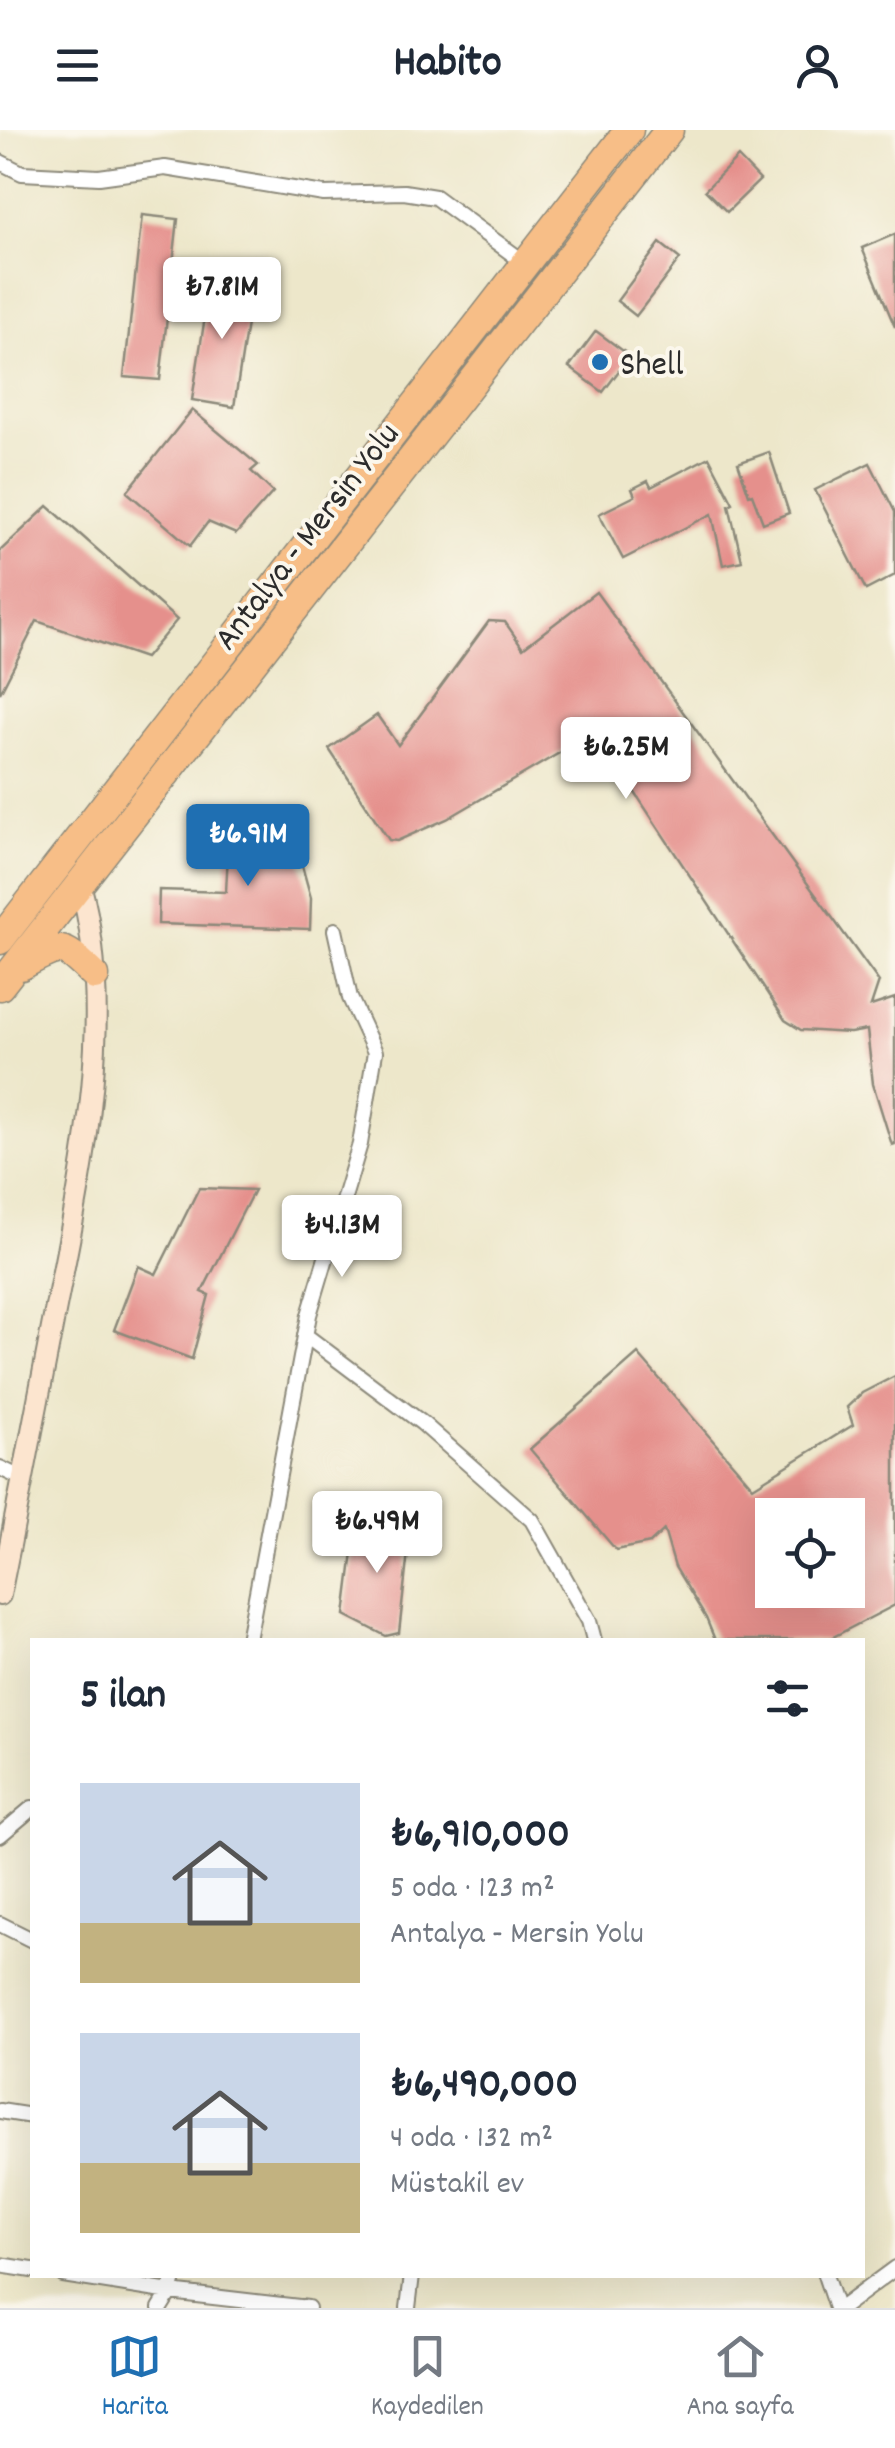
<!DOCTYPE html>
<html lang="tr">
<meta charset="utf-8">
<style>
body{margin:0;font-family:Dekko,sans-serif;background:#f6f6f7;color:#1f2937;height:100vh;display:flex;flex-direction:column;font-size:38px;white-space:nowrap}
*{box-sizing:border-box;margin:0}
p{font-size:32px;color:#747a83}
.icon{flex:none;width:55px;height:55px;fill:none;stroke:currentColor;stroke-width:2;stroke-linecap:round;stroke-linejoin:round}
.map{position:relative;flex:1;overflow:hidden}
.drawer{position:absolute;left:30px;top:1508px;width:835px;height:640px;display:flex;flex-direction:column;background:#fff;border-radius:0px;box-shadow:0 10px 40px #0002}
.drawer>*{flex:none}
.controls{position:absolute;left:755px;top:1368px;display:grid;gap:20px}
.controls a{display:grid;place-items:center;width:110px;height:110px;border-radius:0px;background:#fff;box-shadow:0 10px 40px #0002;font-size:50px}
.price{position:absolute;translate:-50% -85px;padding:0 22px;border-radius:10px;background:#fff;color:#222;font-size:32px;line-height:65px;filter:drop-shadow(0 2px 5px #0008)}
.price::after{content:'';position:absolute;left:50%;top:60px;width:30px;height:22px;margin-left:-15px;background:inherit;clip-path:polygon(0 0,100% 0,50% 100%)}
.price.on{background:#1f6fb2;color:#fff}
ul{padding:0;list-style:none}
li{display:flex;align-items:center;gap:30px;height:250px;padding:0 50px}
li span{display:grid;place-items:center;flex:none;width:280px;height:200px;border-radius:0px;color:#555}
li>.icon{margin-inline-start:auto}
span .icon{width:120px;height:120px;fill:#fffc;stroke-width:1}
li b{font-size:42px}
h2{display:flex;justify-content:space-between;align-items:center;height:120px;padding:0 50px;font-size:42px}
header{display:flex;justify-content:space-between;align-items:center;height:130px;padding:0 50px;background:#fff;font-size:45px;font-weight:700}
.dock{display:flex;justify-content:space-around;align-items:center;height:140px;border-top:2px solid #e0e1e3;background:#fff;font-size:28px;color:#747a83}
.dock a{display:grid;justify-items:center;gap:5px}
.dock .on{color:#1f6fb2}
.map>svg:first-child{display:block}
.building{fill:#e5908c;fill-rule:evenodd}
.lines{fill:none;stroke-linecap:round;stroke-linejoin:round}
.street-casing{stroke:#8c897a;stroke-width:18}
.secondary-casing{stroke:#8c897a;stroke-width:24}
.highway-casing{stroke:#8c897a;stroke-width:31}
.street{stroke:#fff;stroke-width:14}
.secondary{stroke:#fce5cf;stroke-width:20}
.highway{stroke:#f7be87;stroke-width:28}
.poi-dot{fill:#1f6fb2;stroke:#fbf7ec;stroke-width:4}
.labels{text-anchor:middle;stroke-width:8;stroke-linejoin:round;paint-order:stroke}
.poi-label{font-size:35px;fill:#2b2b2b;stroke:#fbf7ec;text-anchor:start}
.street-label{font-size:35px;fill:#2b2b2b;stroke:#fbf7ec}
</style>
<header><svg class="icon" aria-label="menu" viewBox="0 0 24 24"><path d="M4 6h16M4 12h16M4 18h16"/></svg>Habito<svg class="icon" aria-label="person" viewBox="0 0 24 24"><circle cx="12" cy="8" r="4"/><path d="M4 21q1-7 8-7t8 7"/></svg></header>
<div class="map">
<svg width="895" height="2178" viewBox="0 0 895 2178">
<rect width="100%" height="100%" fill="#fbf7ec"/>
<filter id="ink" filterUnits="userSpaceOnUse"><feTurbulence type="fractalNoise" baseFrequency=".01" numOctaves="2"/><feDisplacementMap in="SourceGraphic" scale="20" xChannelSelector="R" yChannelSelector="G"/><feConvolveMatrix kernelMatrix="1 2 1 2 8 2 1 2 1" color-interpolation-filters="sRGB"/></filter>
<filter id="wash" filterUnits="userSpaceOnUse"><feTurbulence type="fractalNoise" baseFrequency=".0048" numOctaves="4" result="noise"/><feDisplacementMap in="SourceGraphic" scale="40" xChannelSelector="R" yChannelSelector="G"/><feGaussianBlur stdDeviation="2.25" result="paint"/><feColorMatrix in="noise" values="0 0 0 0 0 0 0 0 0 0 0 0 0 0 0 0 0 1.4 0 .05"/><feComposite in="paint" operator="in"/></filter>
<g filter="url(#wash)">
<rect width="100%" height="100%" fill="#ede7ca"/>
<g id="blocks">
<!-- building -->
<path class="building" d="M738,27L760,50L727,82L705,60Z
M142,85L178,89L160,250L124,247Z
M895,104V197L862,118Z
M660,113L680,129L636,186L617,171Z
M211,148L253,155L234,277L192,270Z
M596,201L630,226L603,262L569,237Z
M192,280L258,335L251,341L273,362L236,404L208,392L190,416L127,362Z
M769,322L789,383L763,393L752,364L749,365L738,333Z
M709,327L733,373L729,375L742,431L723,435L712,384L623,429L599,384L635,366L632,359L648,351L651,357Z
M870,333L895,382V445L866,460L815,360Z
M48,376L177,490L145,528L37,491L0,563V421Z
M596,462L879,852L871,876L895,868V1014L892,1015L873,954L867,900L850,903L801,900L785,890L595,602L447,689L397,711L389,710L329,619L377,585L398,615L489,491L505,492L523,518Z
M229,703L294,707L311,768L310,799L158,794L159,760L226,762Z
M199,1058L254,1060L202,1162L209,1165L192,1229L114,1200L138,1136L156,1144Z
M638,1224L753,1357L853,1295L847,1277L862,1263L895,1246V1475L827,1510H715L706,1488L675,1437L664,1400L650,1413L616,1420L530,1319ZM772,1385H848V1460H772Z
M359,1375L409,1413L399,1503L386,1506L345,1485Z"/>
</g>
</g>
<g filter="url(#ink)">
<use href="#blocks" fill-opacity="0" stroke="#8c897a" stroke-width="2.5"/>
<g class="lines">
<defs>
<path id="street" d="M0,32L22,43L99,47L165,38L324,64L404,62L435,67L525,133
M305,1205L422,1293L532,1390L589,1491L594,1510
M0,1338L23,1349
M248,1510L309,1185L360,1014L375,922L350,868L335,800
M0,1705L32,1678
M0,1794L32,1810
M0,1981L32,1986
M0,2135L32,2140
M63,2145L170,2162L308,2178
M825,2145L836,2178
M160,2178L170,2162L175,2145
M408,2178L412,2145
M841,2178L895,2138"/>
<path id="secondary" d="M0,1465C19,1371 37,1277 55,1182C81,1050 117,886 80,754"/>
<path id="highway" d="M0,810L629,0
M21,836C64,813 60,813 95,846
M0,856L669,0"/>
</defs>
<!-- street casing -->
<use href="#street" class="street-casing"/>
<!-- secondary casing -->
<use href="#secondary" class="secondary-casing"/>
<!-- highway casing -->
<use href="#highway" class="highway-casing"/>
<!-- street -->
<use href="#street" class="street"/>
<!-- secondary -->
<use href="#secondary" class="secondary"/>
<!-- highway -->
<use href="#highway" class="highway"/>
</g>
</g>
<!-- markers -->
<circle class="poi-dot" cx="600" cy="232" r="10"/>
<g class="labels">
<!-- poi labels -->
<g class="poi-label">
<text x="620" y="244">Shell</text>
</g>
<!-- street labels -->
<g class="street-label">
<text transform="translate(305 405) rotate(-52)" y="12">Antalya - Mersin Yolu</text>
</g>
</g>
</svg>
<div class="controls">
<a><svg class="icon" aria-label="locate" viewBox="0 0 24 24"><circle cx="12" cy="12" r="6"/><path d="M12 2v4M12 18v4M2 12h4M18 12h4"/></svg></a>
</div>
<b class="price" style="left:222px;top:212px">₺7.81M</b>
<b class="price" style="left:626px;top:672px">₺6.25M</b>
<b class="price on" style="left:248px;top:759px">₺6.91M</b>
<b class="price" style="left:342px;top:1150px">₺4.13M</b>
<b class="price" style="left:377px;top:1446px">₺6.49M</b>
<section class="drawer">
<h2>5 ilan<svg class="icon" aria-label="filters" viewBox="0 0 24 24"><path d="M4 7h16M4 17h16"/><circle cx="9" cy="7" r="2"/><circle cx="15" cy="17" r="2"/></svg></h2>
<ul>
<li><span style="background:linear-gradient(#c9d6e8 70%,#c2b280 0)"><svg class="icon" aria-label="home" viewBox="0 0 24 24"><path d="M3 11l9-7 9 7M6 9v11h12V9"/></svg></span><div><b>₺6,910,000</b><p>5 oda · 123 m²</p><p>Antalya - Mersin Yolu</p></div></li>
<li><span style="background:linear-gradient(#c9d6e8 65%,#c2b280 0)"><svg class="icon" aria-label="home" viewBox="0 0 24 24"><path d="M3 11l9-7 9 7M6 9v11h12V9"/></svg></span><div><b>₺6,490,000</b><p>4 oda · 132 m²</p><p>Müstakil ev</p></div></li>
</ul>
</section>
</div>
<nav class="dock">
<a class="on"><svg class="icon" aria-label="map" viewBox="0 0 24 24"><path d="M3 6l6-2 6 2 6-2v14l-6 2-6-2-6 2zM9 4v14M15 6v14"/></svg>Harita</a>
<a><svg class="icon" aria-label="saved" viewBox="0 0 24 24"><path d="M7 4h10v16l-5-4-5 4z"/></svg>Kaydedilen</a>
<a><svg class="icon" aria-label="home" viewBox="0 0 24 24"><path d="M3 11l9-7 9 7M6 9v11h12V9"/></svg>Ana sayfa</a>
</nav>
